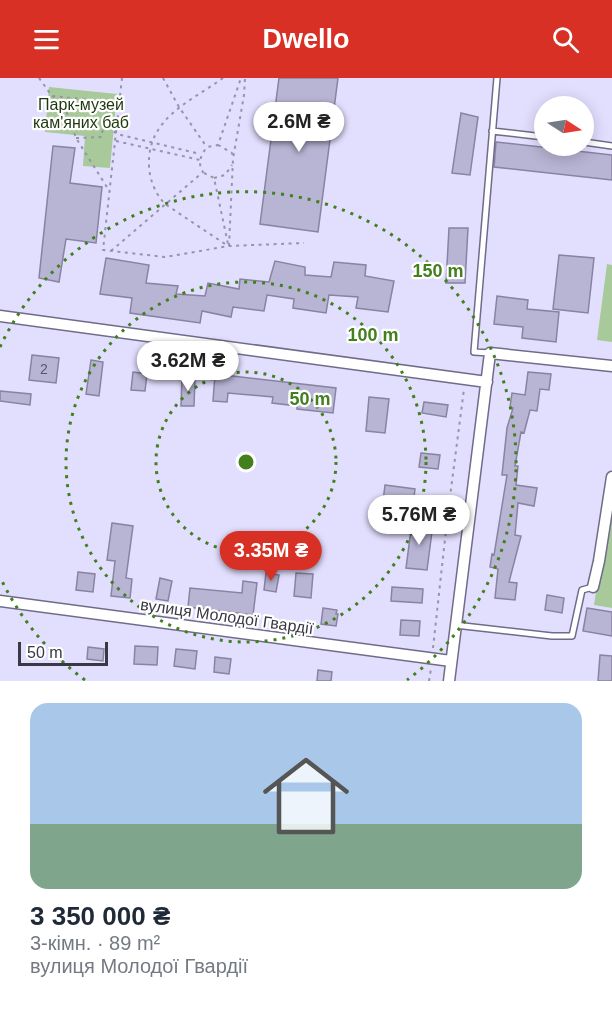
<!DOCTYPE html>
<html lang="uk">
<meta charset="utf-8">
<style>
body{margin:0;font-family:Arial,sans-serif;background:#f2f2f3;color:#1f2937;height:100vh;display:flex;flex-direction:column;font-size:22px;white-space:nowrap}
*{box-sizing:border-box;margin:0}
p{font-size:20px;color:#747a83}
.icon{flex:none;width:33px;height:33px;fill:none;stroke:currentColor;stroke-width:2;stroke-linecap:round;stroke-linejoin:round}
.map{position:relative;height:603px;overflow:hidden}
.panel{display:flex;flex-direction:column;background:#fff;flex:1}
.panel>*{flex:none}
.needle{width:39px;rotate:102deg}
.buttons{position:absolute;left:534px;top:18px;display:grid;gap:12px}
.buttons a{display:grid;place-items:center;width:60px;height:60px;border-radius:50%;background:#fff;box-shadow:0 3px 15px #0003;font-size:30px}
.scale{position:absolute;left:18px;bottom:15px;width:90px;box-sizing:border-box;padding-left:6px;border:3px solid #3a3845;border-top:0;font-size:16px;line-height:21px;white-space:nowrap;color:#3a3845;-webkit-text-stroke:4px #fff;paint-order:stroke}
.price{position:absolute;translate:-50% -51px;padding:0 14px;border-radius:21px;background:#fff;color:#222;font-size:20px;line-height:39px;filter:drop-shadow(0 2px 3px #0008)}
.price::after{content:'';position:absolute;left:50%;top:36px;width:18px;height:14px;margin-left:-9px;background:inherit;clip-path:polygon(0 0,100% 0,50% 100%)}
.price.selected{background:#d93025;color:#fff}
ul{padding:0;list-style:none}
li{display:grid;align-content:center;gap:12px;height:318px;padding:0 30px}
li+li{border-top:2px solid #e0e1e3}
li span{display:grid;place-items:center;height:186px;border-radius:18px;color:#555}
li>.icon{margin-inline-start:auto}
span .icon{width:108px;height:108px;fill:#fffc;stroke-width:1}
li b{font-size:26px}
header{display:flex;justify-content:space-between;align-items:center;height:78px;padding:0 30px;background:#d93025;color:#fff;font-size:27px;font-weight:700}
.map>svg:first-child{display:block}
.green{fill:#a8c99a}
.building{fill:#b8b4d4;stroke:#8883a1;stroke-width:1.5}
.lines{fill:none;stroke-linecap:round;stroke-linejoin:round}
.service-casing{stroke:#706b88;stroke-width:8}
.minor-casing{stroke:#706b88;stroke-width:13}
.path{stroke:#9693aa;stroke-width:2;stroke-dasharray:3 4.5;stroke-linecap:butt}
.service{stroke:#fff;stroke-width:5}
.minor{stroke:#fff;stroke-width:10}
.ring{fill:none;stroke:#427f1d;stroke-width:3;stroke-dasharray:3 6}
.labels{text-anchor:middle;stroke-width:4.5;stroke-linejoin:round;paint-order:stroke}
.number-label{font-size:14px;fill:#5a5769}
.park-label{font-size:16px;fill:#1d370f;stroke:#fff}
.street-label{font-size:16px;fill:#3a3845;stroke:#fff}
.centre{fill:#427f1d;stroke:#fff;stroke-width:3}
.ring-label{font-size:18px;text-anchor:middle;font-weight:bold;fill:#427f1d;stroke:#fff;stroke-width:4.5;stroke-linejoin:round;paint-order:stroke}
</style>
<header><svg class="icon" aria-label="menu" viewBox="0 0 24 24"><path d="M4 6h16M4 12h16M4 18h16"/></svg>Dwello<svg class="icon" aria-label="search" viewBox="0 0 24 24"><circle cx="10" cy="10" r="6"/><path d="M15 15l6 6"/></svg></header>
<div class="map">
<svg width="612" height="603" viewBox="0 0 612 603">
<rect width="100%" height="100%" fill="#e2defe"/>
<!-- green -->
<path class="green" d="M49,9L117,16L110,90L83,88L85,58L45,54Z
M607,186L612,187V264L597,262Z
M612,409V530L594,527Z"/>
<!-- building -->
<path class="building" d="M279,0H338L318,154L260,146Z
M461,35L478,39L470,97L452,95Z
M496,64L612,77V102L494,89Z
M53,68L75,70L70,105L102,109L96,165L66,161L59,204L39,200Z
M449,150H468L465,205H446Z
M559,177L594,180L588,235L553,231Z
M106,180L149,187L146,205L178,208L176,216L205,218L208,205L239,211L240,201L269,204L275,183L305,189V197L331,199L334,184L366,187L365,198L394,203L388,234L356,230L358,219L329,217L326,235L293,230L294,221L267,217L264,233L233,229L231,239L202,233L200,245L130,235L132,220L100,216Z
M497,218L528,222L527,231L559,234L556,264L522,260L523,249L494,246Z
M32,277L59,280L56,305L29,302Z
M91,282L103,284L99,318L86,316Z
M133,294L147,296L145,313L131,312Z
M528,294L551,296L549,312L540,311L537,333L530,332L524,355L521,354L515,388H518L516,407L537,410L534,428L518,425L515,457L521,458L509,504L517,505L515,522L495,520L498,491L490,489L492,476L494,477L507,397H502L507,350L513,330L510,329L512,315L525,317Z
M215,296L336,310L333,335L297,331V328L272,325L273,319L228,315L227,324L213,323Z
M182,299L195,300L194,328H181Z
M0,313L31,316L30,327L0,323Z
M369,319L389,321L385,355L366,353Z
M424,324L448,327L446,339L422,335Z
M421,375L440,377L438,391L419,389Z
M385,407L415,411L413,427L383,423Z
M412,444L433,446L427,492L406,490Z
M112,445L133,448L126,500L132,501L130,520L111,518L115,483L107,482Z
M78,494L95,496L93,514L76,512Z
M266,495L279,497L276,514L264,512Z
M296,495L313,496L311,520L294,518Z
M160,500L172,503L168,523L156,521Z
M243,503L257,505L253,537L188,529L190,510L242,515Z
M392,509L423,511L422,525L391,523Z
M547,517L564,520L562,535L545,532Z
M323,530L337,532L336,536H338L336,548L321,546Z
M587,530L612,534V558L583,553Z
M401,542L420,543L419,558L400,557Z
M135,568L158,569L157,587L134,586Z
M88,569L104,571L103,583L87,581Z
M176,571L197,573L195,591L174,588Z
M600,577L612,578V603H598Z
M215,579L231,581L229,596L214,594Z
M318,592L332,594L331,603H317Z"/>
<g class="lines">
<defs>
<path id="service" d="M492,53L544,59
M584,64L612,68
M490,275L474,274L497,0
M455,547L552,558H572L582,512L593,509"/>
<path id="minor" d="M0,238L487,304
M593,509L599,483L612,399
M0,523L451,583
M449,603L490,275L612,288"/>
</defs>
<!-- service casing -->
<use href="#service" class="service-casing"/>
<!-- minor casing -->
<use href="#minor" class="minor-casing"/>
<!-- path -->
<path class="path" d="M39,0L52,18L119,25
M122,0L103,172L165,179L229,168L304,165
M163,0L179,29L206,68
M223,0C190,24 147,40 149,88C150,103 155,115 165,126L228,168
M52,18L64,27L76,60L110,114
M71,46H103L117,56L200,76
M76,60L102,59L103,46
M116,63L200,82
M218,67L232,75L233,79
M204,95L214,100L228,166
M214,100L225,97L232,87
M229,168L233,81L244,17L245,0
M111,173L203,94C197,85 201,77 207,69L218,67L241,0
M433,570L448,434L464,311
M429,603L431,591"/>
<!-- service -->
<use href="#service" class="service"/>
<!-- minor -->
<use href="#minor" class="minor"/>
</g>
<!-- distance rings -->
<g class="ring">
<circle cx="246" cy="384" r="90"/>
<circle cx="246" cy="384" r="180"/>
<path d="M85 602A271 271 0 0 1 0 499M0 269A271 271 0 1 1 407 602"/>
</g>
<g class="labels">
<!-- number labels -->
<g class="number-label">
<text x="44" y="296">2</text>
</g>
<!-- park labels -->
<g class="park-label">
<text x="81" y="32">Парк-музей<tspan x="81" dy="18">кам'яних баб</tspan></text>
</g>
<!-- street labels -->
<g class="street-label">
<text transform="translate(227 538) rotate(8)" y="6">вулиця Молодої Гвардії</text>
</g>
</g>
<circle cx="246" cy="384" r="9" class="centre"/>
<g class="ring-label">
<text x="438" y="199">150 m</text>
<text x="373" y="263">100 m</text>
<text x="310" y="327">50 m</text>
</g>
</svg>
<div class="buttons">
<a><svg class="needle" viewBox="-14 -14 28 28"><path d="M0-13l5 13h-10z" fill="#e53935"/><path d="M0 13l5-13h-10z" fill="#747a83"/></svg></a>
</div>
<div class="scale">50 m</div>
<b class="price" style="left:299px;top:75px">2.6M ₴</b>
<b class="price" style="left:188px;top:314px">3.62M ₴</b>
<b class="price" style="left:419px;top:468px">5.76M ₴</b>
<b class="price selected" style="left:271px;top:504px">3.35M ₴</b>
</div>
<section class="panel">
<ul>
<li><span style="background:linear-gradient(#a9c7e8 65%,#7fa58c 0)"><svg class="icon" aria-label="home" viewBox="0 0 24 24"><path d="M3 11l9-7 9 7M6 9v11h12V9"/></svg></span><div><b>3 350 000 ₴</b><p>3-кімн. · 89 m²</p><p>вулиця Молодої Гвардії</p></div></li>
</ul>
</section>
